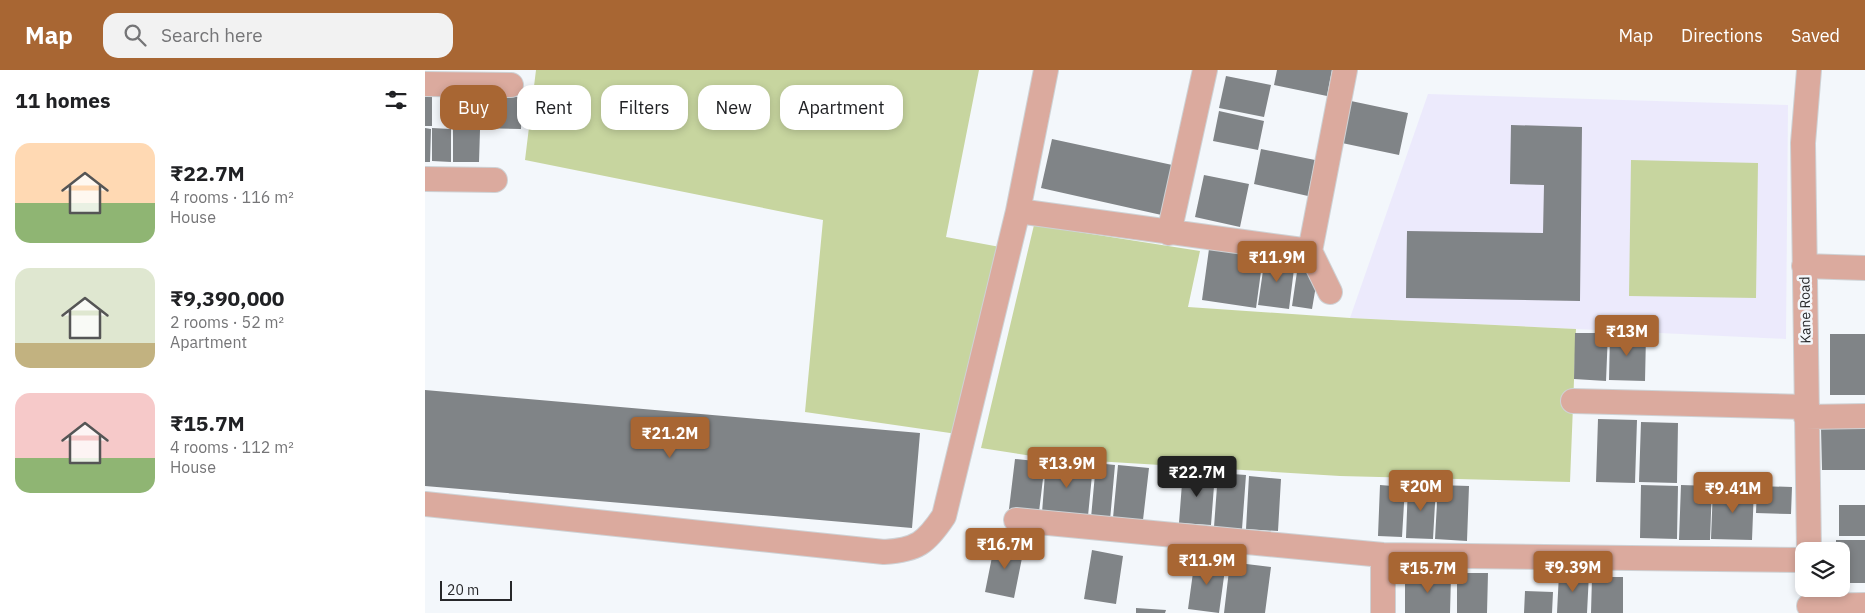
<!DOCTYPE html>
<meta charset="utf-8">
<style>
body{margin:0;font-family:"IBM Plex Sans",sans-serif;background:#f2f2f2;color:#202124;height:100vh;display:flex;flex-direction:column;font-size:19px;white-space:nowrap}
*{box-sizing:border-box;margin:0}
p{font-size:16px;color:#757577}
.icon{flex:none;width:28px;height:28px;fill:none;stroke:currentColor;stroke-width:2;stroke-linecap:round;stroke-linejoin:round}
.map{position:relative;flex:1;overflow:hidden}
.details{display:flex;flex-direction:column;background:#fff;width:425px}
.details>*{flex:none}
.top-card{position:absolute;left:15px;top:15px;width:475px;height:45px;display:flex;gap:10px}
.fabs{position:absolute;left:1370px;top:472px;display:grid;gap:10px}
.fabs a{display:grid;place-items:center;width:55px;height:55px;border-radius:10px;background:#fff;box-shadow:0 2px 8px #0003;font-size:25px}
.scale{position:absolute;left:15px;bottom:12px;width:72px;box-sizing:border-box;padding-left:5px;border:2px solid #262729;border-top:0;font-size:14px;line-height:18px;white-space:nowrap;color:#262729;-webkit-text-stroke:4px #f3f7fb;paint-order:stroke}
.price{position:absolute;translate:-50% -42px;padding:0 11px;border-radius:5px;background:#a86633;color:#fff;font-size:16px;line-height:32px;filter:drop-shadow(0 1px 2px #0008)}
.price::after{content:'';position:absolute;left:50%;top:30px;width:15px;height:11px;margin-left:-8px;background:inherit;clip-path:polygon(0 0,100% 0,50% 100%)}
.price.selected{background:#222;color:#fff}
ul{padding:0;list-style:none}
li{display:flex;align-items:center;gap:15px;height:125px;padding:0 15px}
li span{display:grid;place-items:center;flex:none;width:140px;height:100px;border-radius:15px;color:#555}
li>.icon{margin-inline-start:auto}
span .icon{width:60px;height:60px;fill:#fffc;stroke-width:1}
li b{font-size:21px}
h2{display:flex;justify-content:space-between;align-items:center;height:60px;padding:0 15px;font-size:21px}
.pill{padding:0 18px;border-radius:15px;background:#fff;box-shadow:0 2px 8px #0003;font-size:18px;line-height:45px}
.pill.selected{background:#a86633;color:#fff}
header{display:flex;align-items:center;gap:30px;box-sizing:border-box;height:70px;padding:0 25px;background:#a86633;color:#fff}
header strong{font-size:24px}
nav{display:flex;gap:28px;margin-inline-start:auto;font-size:18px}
.search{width:350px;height:45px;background:#f2f2f2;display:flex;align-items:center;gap:12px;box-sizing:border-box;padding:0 18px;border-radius:15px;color:#757577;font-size:19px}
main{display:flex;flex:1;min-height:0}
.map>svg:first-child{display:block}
.education{fill:#eceafc}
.green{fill:#c7d59f}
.building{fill:#808487}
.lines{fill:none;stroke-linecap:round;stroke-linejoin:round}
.minor-casing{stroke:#ced2d5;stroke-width:26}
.minor{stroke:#dbaa9e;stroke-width:24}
.labels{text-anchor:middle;stroke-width:5;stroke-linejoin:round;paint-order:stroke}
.street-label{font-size:14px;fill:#262729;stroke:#f3f7fb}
</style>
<header>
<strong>Map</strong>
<div class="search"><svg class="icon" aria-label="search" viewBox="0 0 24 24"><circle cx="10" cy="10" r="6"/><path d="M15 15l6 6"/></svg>Search here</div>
<nav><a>Map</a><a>Directions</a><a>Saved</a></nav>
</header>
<main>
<section class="details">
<h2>11 homes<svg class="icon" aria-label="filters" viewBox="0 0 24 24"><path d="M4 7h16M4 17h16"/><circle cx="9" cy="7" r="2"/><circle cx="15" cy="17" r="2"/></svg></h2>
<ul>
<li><span style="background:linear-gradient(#ffd9b3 60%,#8fb573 0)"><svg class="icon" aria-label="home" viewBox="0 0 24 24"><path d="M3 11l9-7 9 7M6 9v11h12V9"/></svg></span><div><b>₹22.7M</b><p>4 rooms · 116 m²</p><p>House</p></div></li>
<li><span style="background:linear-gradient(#dfe7d0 75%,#c2b280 0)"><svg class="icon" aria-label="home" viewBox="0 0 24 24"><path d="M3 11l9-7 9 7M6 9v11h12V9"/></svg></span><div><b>₹9,390,000</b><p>2 rooms · 52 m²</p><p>Apartment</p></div></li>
<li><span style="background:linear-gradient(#f6c9c9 65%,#8fb573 0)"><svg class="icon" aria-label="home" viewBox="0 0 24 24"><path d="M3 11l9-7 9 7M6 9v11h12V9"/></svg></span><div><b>₹15.7M</b><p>4 rooms · 112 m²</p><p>House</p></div></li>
</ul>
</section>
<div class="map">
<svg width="1440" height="543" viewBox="0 0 1440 543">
<rect width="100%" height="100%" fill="#f3f7fb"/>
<!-- education -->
<path class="education" d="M1003,24L1363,35L1361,269L925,248Z"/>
<!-- green -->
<path class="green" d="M111,0H554L521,167L575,177L532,364L380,342L398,150L100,90Z
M1206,90L1333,93L1331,228L1204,226Z
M609,155L775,181L763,237L925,248L1151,259L1145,412L915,406L620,388L556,378Z"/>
<!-- building -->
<path class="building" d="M852,0H907L902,26L849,15Z
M801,6L846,15L839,47L794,38Z
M0,25H7V56H0Z
M51,26L97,27L96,59L50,58Z
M926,31L983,43L974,85L917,73Z
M794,41L839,51L833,80L788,71Z
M1086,55L1157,57L1155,231L981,228L982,161L1118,163L1119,115L1085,114Z
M0,58L6,59L5,92H0Z
M7,58L26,59V92L7,91Z
M28,59L55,60L54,92H28Z
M627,69L752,96L741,146L616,118Z
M836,79L890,90L883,126L829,114Z
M779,105L824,114L815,157L770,147Z
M784,179L838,187L831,238L777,230Z
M840,187L870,191L864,239L833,235Z
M873,195L894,198L887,239L867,236Z
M1150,263H1183L1181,311L1149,309Z
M1185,264L1221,265L1220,311L1184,310Z
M1405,264H1440V325H1405Z
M0,320L495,363L487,458L0,416Z
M1173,349L1212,350L1210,413L1171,412Z
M1216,352L1253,353L1252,413L1214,412Z
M1396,358H1440V400H1397Z
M590,389L620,392L614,442L584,439Z
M621,391L668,395L663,446L617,443Z
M671,393L690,395L685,450L666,448Z
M693,395L724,398L718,450L688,448Z
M758,400L790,403L786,455L754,453Z
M793,403L821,405L817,459L789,457Z
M824,406L856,409L853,461L821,459Z
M955,415L980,417L977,467L953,466Z
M983,415L1011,416L1008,469L981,468Z
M1013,415L1044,416L1042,471L1010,469Z
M1216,415L1253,416L1252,469L1215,468Z
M1256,415L1287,416L1285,470H1254Z
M1332,416L1367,417L1366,444L1331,443Z
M1288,417L1329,418L1327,470L1286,469Z
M1414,435H1440V466H1414Z
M1411,470H1440V513H1416V481H1411Z
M570,472L599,478L589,528L560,522Z
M667,480L698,486L691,534L659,529Z
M770,488L801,492L794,543L763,539Z
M805,492L846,497L840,543H799Z
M1032,503H1063L1062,543H1032Z
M1134,503L1164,504L1162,543H1132Z
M980,505L1026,506L1025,543H980Z
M1167,507H1198V543H1166Z
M1100,521L1128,522L1127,543H1099Z
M711,538L741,540L740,543H711Z"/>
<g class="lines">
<defs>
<path id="minor" d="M0,14L86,15
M0,109L70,110
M593,141L885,181
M744,163L780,0
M1379,196L1440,198
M905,222L885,181L920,0
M1148,331L1381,337
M1381,347L1440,346
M0,434L459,482C492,480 501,473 519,446L593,141L621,0
M591,450L958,485L1379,490
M1384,481L1378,73L1384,0
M1384,536L1440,535
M958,543V485"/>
</defs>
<!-- minor casing -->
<use href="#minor" class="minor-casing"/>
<!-- minor -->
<use href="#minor" class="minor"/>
</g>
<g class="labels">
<!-- street labels -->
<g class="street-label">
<text transform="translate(1380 240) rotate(-91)" y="5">Kane Road</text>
</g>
</g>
</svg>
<div class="fabs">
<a><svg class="icon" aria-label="layers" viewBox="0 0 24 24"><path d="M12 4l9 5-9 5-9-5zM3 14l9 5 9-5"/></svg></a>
</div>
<div class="scale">20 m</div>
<b class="price" style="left:852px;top:213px">₹11.9M</b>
<b class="price" style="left:1202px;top:287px">₹13M</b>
<b class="price" style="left:245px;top:389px">₹21.2M</b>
<b class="price" style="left:642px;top:419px">₹13.9M</b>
<b class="price selected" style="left:772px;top:428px">₹22.7M</b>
<b class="price" style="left:996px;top:442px">₹20M</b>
<b class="price" style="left:1308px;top:444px">₹9.41M</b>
<b class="price" style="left:580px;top:500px">₹16.7M</b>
<b class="price" style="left:782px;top:516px">₹11.9M</b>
<b class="price" style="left:1148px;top:523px">₹9.39M</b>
<b class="price" style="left:1003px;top:524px">₹15.7M</b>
<div class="top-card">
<a class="pill selected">Buy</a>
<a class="pill">Rent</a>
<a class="pill">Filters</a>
<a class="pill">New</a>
<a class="pill">Apartment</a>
</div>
</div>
</main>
